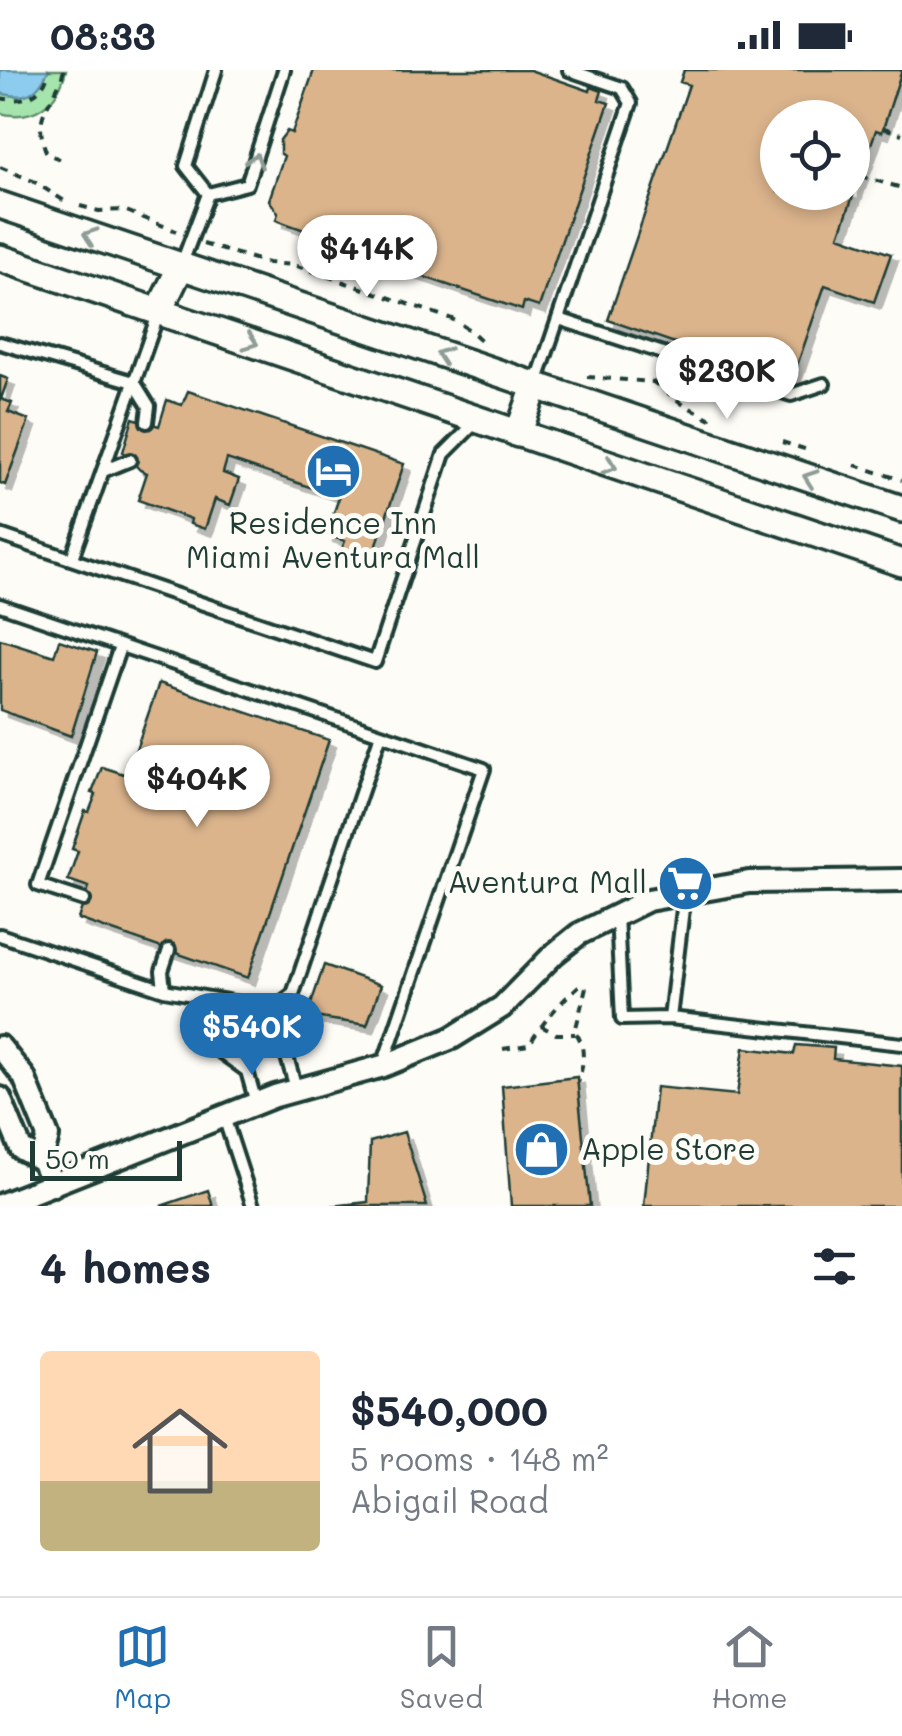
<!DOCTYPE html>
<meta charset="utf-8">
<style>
body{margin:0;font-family:Mali,sans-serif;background:#f6f6f7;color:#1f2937;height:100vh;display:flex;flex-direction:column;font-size:38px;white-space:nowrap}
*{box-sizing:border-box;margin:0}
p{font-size:32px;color:#747a83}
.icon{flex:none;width:55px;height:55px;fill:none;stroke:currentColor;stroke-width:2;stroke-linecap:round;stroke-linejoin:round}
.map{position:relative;height:1136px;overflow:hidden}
.sheet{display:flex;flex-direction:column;background:#fff;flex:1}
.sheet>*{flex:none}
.controls{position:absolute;left:760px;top:30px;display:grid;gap:20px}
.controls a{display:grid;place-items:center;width:110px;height:110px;border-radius:50%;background:#fff;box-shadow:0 5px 15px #0003;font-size:50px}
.scale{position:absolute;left:30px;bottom:25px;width:152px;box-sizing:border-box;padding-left:10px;border:5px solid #1f3d34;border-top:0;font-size:28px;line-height:35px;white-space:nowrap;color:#1f3d34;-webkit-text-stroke:8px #fdfcf7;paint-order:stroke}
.price{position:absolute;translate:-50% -85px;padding:0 22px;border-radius:35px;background:#fff;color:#222;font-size:32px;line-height:65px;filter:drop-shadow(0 2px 5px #0008)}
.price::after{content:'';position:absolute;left:50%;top:60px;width:30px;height:22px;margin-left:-15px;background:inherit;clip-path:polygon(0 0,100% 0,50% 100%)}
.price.current{background:#1f6fb2;color:#fff}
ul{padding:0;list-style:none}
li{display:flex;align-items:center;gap:30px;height:250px;padding:0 40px}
li span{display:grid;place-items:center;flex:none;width:280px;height:200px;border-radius:10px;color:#555}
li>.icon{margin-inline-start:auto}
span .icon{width:120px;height:120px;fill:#fffc;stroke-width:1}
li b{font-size:42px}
h2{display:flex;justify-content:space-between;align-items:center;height:120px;padding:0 40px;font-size:42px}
.status{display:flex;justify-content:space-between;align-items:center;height:70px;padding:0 50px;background:#fff;direction:ltr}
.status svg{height:28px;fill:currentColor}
.menu{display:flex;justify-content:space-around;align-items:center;height:140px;border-top:2px solid #e0e1e3;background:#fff;font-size:28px;color:#747a83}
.menu a{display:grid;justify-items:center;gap:5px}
.menu .current{color:#1f6fb2}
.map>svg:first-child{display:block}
.green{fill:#a5e4ac;stroke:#629070;stroke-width:2.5}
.water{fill:#8dccee;stroke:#6193a4;stroke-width:2.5}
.building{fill:#dbb48c;stroke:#1f3d34;stroke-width:2.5;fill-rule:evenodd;filter:url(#shadow)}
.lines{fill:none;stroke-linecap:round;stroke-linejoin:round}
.service-casing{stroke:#1f3d34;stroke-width:18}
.minor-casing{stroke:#1f3d34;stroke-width:28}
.tertiary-casing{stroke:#1f3d34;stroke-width:32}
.path{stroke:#1f3d34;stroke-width:4;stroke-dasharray:8 8;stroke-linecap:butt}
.service{stroke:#fdfcf7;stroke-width:10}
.minor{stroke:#fdfcf7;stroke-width:20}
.tertiary{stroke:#fdfcf7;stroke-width:25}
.oneway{stroke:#8e9c96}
.labels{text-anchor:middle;stroke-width:10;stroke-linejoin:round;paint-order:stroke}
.poi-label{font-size:30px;fill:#1f3d34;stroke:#fdfcf7}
</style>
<div class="status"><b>08:33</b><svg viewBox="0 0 49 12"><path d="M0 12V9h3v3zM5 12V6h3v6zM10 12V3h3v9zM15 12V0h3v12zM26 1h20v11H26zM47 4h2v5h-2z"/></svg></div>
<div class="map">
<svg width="902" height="1136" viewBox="0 0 902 1136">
<defs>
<filter id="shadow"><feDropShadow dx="7" dy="7" stdDeviation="0" flood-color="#0004"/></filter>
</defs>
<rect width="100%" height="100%" fill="#fdfcf7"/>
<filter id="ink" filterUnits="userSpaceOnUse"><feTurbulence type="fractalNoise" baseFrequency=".01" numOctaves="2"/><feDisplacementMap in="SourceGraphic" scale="20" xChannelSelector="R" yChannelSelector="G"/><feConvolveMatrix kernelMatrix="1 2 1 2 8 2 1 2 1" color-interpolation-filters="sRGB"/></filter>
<g filter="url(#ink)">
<!-- green -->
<path class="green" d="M0,0H66C58,33 34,52 0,43Z"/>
<!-- water -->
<path class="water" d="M0,0H48V1C37,25 25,30 0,23Z"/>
<!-- building -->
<path class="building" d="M314,0H530L590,21L591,17L602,21L599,30L609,33L539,237L524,232L522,240L326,174L327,168L276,150L278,143L269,130L284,86L280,83V70L287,61L292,63Z
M684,0H902L882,62L876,60L839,166L891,184L874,232L825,215L791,313L608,250L689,15L680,12ZM778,48H852V122H778Z
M0,306L8,309L1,329L12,333L8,342L29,350L5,415L0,413Z
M188,321L404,394L374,483L355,477L353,483L342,479L345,471L326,465L342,419L336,417L333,425L227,389L223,403L239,409L230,435L215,429L205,459L190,454L191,449L138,430L147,403L140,400L123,382L133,348L159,356L167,330L182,335Z
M0,569L54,586L59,570L97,582L71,666L0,640Z
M159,613L329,670L248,908L78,849L89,817L68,810L78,781L72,779L85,741L89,742L96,724L92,723L102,697L127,705Z
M324,895L381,915L367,955L307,946Z
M796,975L834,978L833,989L902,996V1136H644L656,1017L737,1025L744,978L794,984Z
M577,1007L590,1136H511L502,1016Z
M404,1062L427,1136H331L368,1132L370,1072Z
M208,1120L213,1136H161Z"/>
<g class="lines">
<defs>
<path id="service" d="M216,0L186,96L208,124L247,114L284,0
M182,193L208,124
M559,249L791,325L824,314
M0,273L134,312L149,336L147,352
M536,314L631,33L622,18L569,0
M103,401L130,390
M0,465L375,592L444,384L475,353
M72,488L159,242
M0,535L381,664L293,924L273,939L296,1018
M381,664L484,699L383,995
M685,822L670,948L902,974
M84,830L38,815L120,577
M617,844L622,949L670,948
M0,865L164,920L273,939
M164,920L162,901L169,880
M218,980L247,1001L256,1033
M224,1047L253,1136"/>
<path id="minor" d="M0,977L24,1007L48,1066L42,1090L53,1115
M0,1028L21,1079L42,1090
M0,1135L275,1026L383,996L452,968L502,937L554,884L579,864L648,830L749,812L902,810"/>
<path id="tertiary" d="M0,135L902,439
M0,188L902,493
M159,241L181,196
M518,364L535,317"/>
</defs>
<!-- service casing -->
<use href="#service" class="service-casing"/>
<!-- minor casing -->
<use href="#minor" class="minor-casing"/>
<!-- tertiary casing -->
<use href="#tertiary" class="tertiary-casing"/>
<!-- path -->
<path class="path" d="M901,9L902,10
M0,28C24,33 44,26 49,0
M884,58L902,64
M60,89L47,84C30,41 54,37 64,0
M0,97L33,111L66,132
M860,106L902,118
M80,136L99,141L124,140L176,161
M203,174L268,193L294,195L452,249L471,261L483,272
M587,307L653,312L684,335L711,349
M782,372L811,381
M855,395L902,410
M541,956L556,964H575
M503,979L529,975C542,953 561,931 580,915L586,917L575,962C587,976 583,997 578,1013"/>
<!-- service -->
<use href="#service" class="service"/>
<!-- minor -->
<use href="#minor" class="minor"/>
<!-- tertiary -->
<use href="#tertiary" class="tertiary"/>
</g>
<!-- one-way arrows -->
<defs><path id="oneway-chevron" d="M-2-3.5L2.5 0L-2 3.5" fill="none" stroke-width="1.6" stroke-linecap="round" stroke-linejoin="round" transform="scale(2.5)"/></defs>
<g class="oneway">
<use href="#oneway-chevron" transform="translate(255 90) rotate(-72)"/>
<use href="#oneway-chevron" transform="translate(90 166) rotate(-161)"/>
<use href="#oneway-chevron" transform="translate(251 272) rotate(19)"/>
<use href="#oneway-chevron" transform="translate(443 285) rotate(-161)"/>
<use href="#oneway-chevron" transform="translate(610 396) rotate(19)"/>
<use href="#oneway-chevron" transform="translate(810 408) rotate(-161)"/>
</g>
</g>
<!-- icons -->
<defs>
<symbol id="hotel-disc" viewBox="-11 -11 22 22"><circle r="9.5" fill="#1f6fb2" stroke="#fdfcf7"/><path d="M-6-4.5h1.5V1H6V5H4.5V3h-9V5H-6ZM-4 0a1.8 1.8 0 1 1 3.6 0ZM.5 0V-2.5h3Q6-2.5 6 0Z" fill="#fff"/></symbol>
<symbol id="supermarket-disc" viewBox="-11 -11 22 22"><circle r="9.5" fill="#1f6fb2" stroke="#fdfcf7"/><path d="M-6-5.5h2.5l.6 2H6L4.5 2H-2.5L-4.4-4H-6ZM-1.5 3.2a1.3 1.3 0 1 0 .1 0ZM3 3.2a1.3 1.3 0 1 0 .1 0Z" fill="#fff"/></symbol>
<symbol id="shop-disc" viewBox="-11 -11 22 22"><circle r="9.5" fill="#1f6fb2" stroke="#fdfcf7"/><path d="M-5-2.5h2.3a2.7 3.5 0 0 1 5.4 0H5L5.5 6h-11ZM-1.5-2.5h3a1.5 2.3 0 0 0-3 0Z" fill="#fff"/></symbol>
</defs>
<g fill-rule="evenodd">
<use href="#hotel-disc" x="302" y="370" width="63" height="63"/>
<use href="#supermarket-disc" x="654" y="782" width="63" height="63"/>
<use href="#shop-disc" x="510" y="1048" width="63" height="63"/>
</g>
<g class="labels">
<!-- poi labels -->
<g class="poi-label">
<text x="333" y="464">Residence Inn<tspan x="333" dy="34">Miami Aventura Mall</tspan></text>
<text x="647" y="823" text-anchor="end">Aventura Mall</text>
<text x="581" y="1090" text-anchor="start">Apple Store</text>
</g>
</g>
</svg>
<div class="controls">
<a><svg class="icon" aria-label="locate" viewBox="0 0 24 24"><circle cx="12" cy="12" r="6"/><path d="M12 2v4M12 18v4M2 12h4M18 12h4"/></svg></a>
</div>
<div class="scale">50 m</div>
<b class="price" style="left:367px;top:230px">$414K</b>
<b class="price" style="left:727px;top:352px">$230K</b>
<b class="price" style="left:197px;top:760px">$404K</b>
<b class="price current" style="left:252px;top:1008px">$540K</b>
</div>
<section class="sheet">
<h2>4 homes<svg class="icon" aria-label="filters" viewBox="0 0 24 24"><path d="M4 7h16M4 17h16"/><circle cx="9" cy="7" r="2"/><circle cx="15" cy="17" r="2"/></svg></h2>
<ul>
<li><span style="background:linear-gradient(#ffd9b3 65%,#c2b280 0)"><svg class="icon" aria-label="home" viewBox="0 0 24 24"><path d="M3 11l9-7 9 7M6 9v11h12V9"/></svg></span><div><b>$540,000</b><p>5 rooms · 148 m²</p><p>Abigail Road</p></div></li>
</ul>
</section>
<nav class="menu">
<a class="current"><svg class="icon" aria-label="map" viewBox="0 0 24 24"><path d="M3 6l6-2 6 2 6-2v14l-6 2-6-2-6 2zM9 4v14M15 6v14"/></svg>Map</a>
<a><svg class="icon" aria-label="saved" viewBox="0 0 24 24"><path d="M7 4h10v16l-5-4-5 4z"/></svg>Saved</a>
<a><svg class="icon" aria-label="home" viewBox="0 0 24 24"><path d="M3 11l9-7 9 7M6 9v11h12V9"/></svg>Home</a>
</nav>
